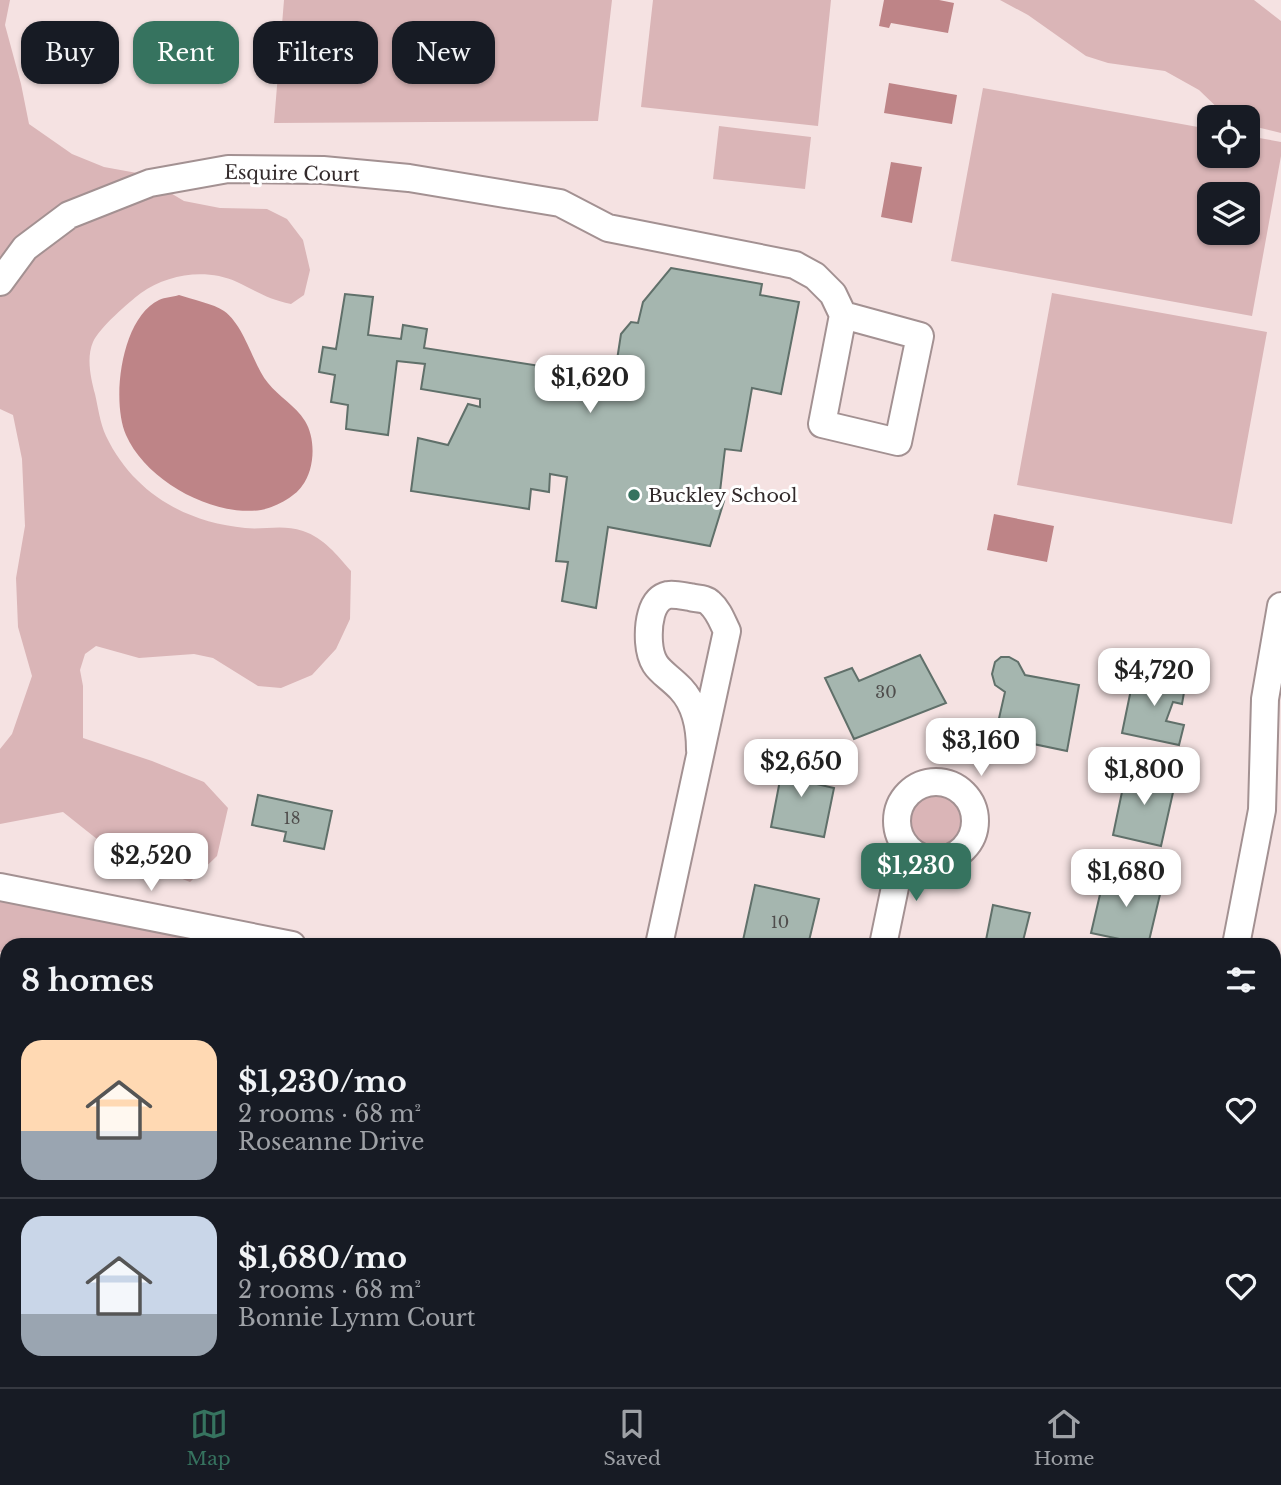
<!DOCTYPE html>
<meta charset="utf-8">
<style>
body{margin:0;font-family:"Libre Baskerville",serif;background:#242831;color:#f1f3f6;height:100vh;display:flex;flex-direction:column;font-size:26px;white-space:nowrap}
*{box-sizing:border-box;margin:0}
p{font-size:23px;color:#9ea1a6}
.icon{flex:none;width:38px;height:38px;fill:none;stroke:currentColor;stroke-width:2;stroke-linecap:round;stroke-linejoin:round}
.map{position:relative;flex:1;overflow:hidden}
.sheet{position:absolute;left:0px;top:938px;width:1281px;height:450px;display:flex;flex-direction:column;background:#171b24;border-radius:21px 21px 0 0;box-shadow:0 2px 5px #0004}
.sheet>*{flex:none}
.banner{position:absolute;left:21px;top:21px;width:700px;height:63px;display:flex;gap:14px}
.buttons{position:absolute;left:1197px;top:105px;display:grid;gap:14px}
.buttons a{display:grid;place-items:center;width:63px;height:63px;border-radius:14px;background:#171b24;box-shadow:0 2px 5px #0004;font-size:35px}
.price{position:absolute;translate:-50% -60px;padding:0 16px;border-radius:14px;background:#fff;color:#222;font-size:23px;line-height:46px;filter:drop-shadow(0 2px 4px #0008)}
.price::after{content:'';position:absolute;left:50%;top:42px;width:21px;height:16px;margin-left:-10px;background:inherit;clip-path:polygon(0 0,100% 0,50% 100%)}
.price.active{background:#36735f;color:#fff}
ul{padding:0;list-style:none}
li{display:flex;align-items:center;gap:21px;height:175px;padding:0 21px}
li+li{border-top:2px solid #363941}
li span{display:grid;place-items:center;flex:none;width:196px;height:140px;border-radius:21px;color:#555}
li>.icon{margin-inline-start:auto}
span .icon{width:84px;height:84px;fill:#fffc;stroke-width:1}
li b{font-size:30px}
h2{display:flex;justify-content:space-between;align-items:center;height:84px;padding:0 21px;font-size:30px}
.pill{padding:0 24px;border-radius:21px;background:#171b24;box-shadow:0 2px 5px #0004;font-size:24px;line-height:63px}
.pill.active{background:#36735f;color:#fff}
.menu{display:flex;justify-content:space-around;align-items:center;height:98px;border-top:2px solid #363941;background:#171b24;font-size:19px;color:#9ea1a6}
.menu a{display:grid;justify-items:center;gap:4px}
.menu .active{color:#36735f}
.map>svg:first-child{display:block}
.green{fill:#dab5b7;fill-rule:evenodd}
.water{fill:#be8487}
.building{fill:#a5b6af;stroke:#60706a;stroke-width:2}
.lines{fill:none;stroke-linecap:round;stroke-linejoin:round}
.minor-casing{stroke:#a39192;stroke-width:30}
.minor{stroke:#fff;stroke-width:26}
.poi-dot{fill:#36735f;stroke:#fff;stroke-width:2.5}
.labels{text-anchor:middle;stroke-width:6;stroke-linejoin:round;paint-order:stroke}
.number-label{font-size:16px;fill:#4f4d4c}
.street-label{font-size:19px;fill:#322a2b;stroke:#fff}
.poi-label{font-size:19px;fill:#322a2b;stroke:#fff;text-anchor:start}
</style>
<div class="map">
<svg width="1281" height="1387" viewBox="0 0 1281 1387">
<rect width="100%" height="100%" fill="#f5e2e2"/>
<!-- green -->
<path class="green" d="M0,0H10L5,25L21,84L29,124L72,154L104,167L137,173L184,201L220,208L267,209L287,219L303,240L310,270L304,295L291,304C268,299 258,292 237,282C206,268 168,274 141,293C128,303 100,327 93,342C86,358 91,379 95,394C98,407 100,423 106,436C133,492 184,522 245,528C265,530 282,524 303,531C324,538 337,555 351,571L350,619L336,649L312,675L281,688L258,686L213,658L194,654L139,658L96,646L85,654L80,670L83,686V738L152,761L204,782L228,808L217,856L190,882L112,851L63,812L0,824V749L12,734L32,676L18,627L16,578L25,526L22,459L13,415L0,409Z
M284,0H612L598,121L274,123Z
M653,0H831L818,126L641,107Z
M1000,0H1254L1281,21V133L1248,125V117H1227L1199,90L1165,71L1108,63L1086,56L1028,15Z
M983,88L1209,129V156H1248V136L1281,142V156L1252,316L951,261ZM1209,194H1248V233H1209Z
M719,126L811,137L805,189L713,179Z
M1052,293L1267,332L1232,524L1017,485Z
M897 821a39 39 0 1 1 78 0a39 39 0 1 1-78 0Z
M0,895L259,945H7V951L0,952Z
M1274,1149L1281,1150V1196L1274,1197Z
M623,1381H818L816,1387H626Z
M996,1381H1151L1155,1387H988Z"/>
<!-- water -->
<path class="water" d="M884,0H939L954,3L948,33L891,23L889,28L879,26Z
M889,83L957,95L952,124L884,113Z
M891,162L922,167L912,223L881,217Z
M179,295C191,299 214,304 224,311C245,326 253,365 268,383C279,397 295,405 305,421C316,439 315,469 302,486C295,497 273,508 261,510C213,517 146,481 126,435C111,401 121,318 159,300C165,297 173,297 179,295Z
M994,514L1054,526L1047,562L987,550Z
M1051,1381H1076L1081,1387H1047Z"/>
<!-- building -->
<path class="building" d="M671,268L762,284L760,295L799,302L781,394L752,388L741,451L725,449L719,500L724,501L710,546L608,527L596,608L562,601L568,562L556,561L567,477L550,474L549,492L531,489L529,509L411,491L418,438L448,445L468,404L480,407V399L421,389L425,364L397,361L388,435L346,429L348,405L331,402L335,375L319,372L323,347L336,349L345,294L373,297L368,335L401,339L403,325L427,329L424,348L566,370L563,390L578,392L580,377L586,378L587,369L615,373L621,334L631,322L638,323L643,302Z
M920,655L946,703L854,739L825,678L852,668L859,681Z
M1001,657H1009L1018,662L1025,675L1079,685L1067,751L995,736L1005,692L995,685L992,674L995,662Z
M1135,670L1186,681L1182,704L1173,702L1166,721L1184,725L1179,745L1122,733Z
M785,754L813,759L808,782L834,788L824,837L771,827Z
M1127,768L1176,779L1161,846L1113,835Z
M258,795L332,811L324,849L284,841L286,832L252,825Z
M1105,873L1162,886L1148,945L1091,933Z
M755,885L819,899L808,945H742Z
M993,905L1030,913L1022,945H985Z
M955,940L975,945H954Z
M0,1075L4,1086L7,1085V1165L0,1168Z
M1281,1243V1323L1274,1312V1245Z
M88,1381H192L194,1387H90Z
M229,1381H283V1387L229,1384Z
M324,1381H358L355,1387H338Z
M388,1381H495L492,1382L494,1387H392Z
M927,1381H953L944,1387H931Z
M1166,1381H1203L1207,1387H1170Z"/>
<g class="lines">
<defs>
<path id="minor" d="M0,282L25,248L69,215L150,183L228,169L323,170L409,178L560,203L608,228L795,265L815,276L833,294L843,315L822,424L898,442L920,336L843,315
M897 821a39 39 0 1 1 78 0a39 39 0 1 1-78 0Z
M0,887L292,945
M659,945L727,631C722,621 719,611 710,603C705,598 697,599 690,597C683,596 675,594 668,595C650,599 648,626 649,642C651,670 664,671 681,689C696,705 700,729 700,750
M883,945L900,863L907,848
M1236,945L1262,810L1265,699L1281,606
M1274,1139L1281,1141
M0,1306L7,1303
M623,1381L626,1387
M816,1387L818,1381"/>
</defs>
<!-- minor casing -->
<use href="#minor" class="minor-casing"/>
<!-- minor -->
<use href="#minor" class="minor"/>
</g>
<!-- markers -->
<circle class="poi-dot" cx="634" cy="495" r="7"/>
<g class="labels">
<!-- number labels -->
<g class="number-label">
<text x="886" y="698">30</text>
<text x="292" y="824">18</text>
<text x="780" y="928">10</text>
</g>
<!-- street labels -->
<g class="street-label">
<text transform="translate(292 173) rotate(1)" y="7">Esquire Court</text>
</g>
<!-- poi labels -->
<g class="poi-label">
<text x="648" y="502">Buckley School</text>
</g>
</g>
</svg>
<div class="buttons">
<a><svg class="icon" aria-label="locate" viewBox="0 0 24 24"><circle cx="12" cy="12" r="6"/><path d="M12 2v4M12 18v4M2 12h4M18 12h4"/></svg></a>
<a><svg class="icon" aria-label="layers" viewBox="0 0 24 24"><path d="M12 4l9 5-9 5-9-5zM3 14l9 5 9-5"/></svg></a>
</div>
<b class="price" style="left:590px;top:415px">$1,620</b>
<b class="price" style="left:1154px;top:708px">$4,720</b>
<b class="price" style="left:981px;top:778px">$3,160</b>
<b class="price" style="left:801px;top:799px">$2,650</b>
<b class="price" style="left:1144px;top:807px">$1,800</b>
<b class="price" style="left:151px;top:893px">$2,520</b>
<b class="price active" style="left:916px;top:903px">$1,230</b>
<b class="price" style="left:1126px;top:909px">$1,680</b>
<div class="banner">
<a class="pill">Buy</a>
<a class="pill active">Rent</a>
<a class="pill">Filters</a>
<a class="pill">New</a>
</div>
<section class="sheet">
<h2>8 homes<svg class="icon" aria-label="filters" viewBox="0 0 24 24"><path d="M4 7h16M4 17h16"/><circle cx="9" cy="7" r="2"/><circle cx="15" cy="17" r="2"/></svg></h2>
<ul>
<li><span style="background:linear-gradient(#ffd9b3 65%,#9aa5b1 0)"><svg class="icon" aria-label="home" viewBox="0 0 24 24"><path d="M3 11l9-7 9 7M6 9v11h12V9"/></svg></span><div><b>$1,230/mo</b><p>2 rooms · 68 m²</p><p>Roseanne Drive</p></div><svg class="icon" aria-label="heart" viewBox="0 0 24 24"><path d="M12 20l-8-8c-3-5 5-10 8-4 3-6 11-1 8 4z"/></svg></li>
<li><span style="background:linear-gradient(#c9d6e8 70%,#9aa5b1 0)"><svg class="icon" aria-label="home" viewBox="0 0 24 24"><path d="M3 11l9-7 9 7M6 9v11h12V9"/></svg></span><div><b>$1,680/mo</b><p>2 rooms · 68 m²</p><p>Bonnie Lynm Court</p></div><svg class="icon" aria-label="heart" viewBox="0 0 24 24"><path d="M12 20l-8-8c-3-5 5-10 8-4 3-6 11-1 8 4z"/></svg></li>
</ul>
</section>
</div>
<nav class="menu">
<a class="active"><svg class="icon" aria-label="map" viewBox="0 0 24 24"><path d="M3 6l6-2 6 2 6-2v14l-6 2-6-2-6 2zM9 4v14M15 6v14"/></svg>Map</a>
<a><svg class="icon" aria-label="saved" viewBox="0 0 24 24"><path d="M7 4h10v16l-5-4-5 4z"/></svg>Saved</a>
<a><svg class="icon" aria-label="home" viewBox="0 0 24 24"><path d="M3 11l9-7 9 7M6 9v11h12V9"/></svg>Home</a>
</nav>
